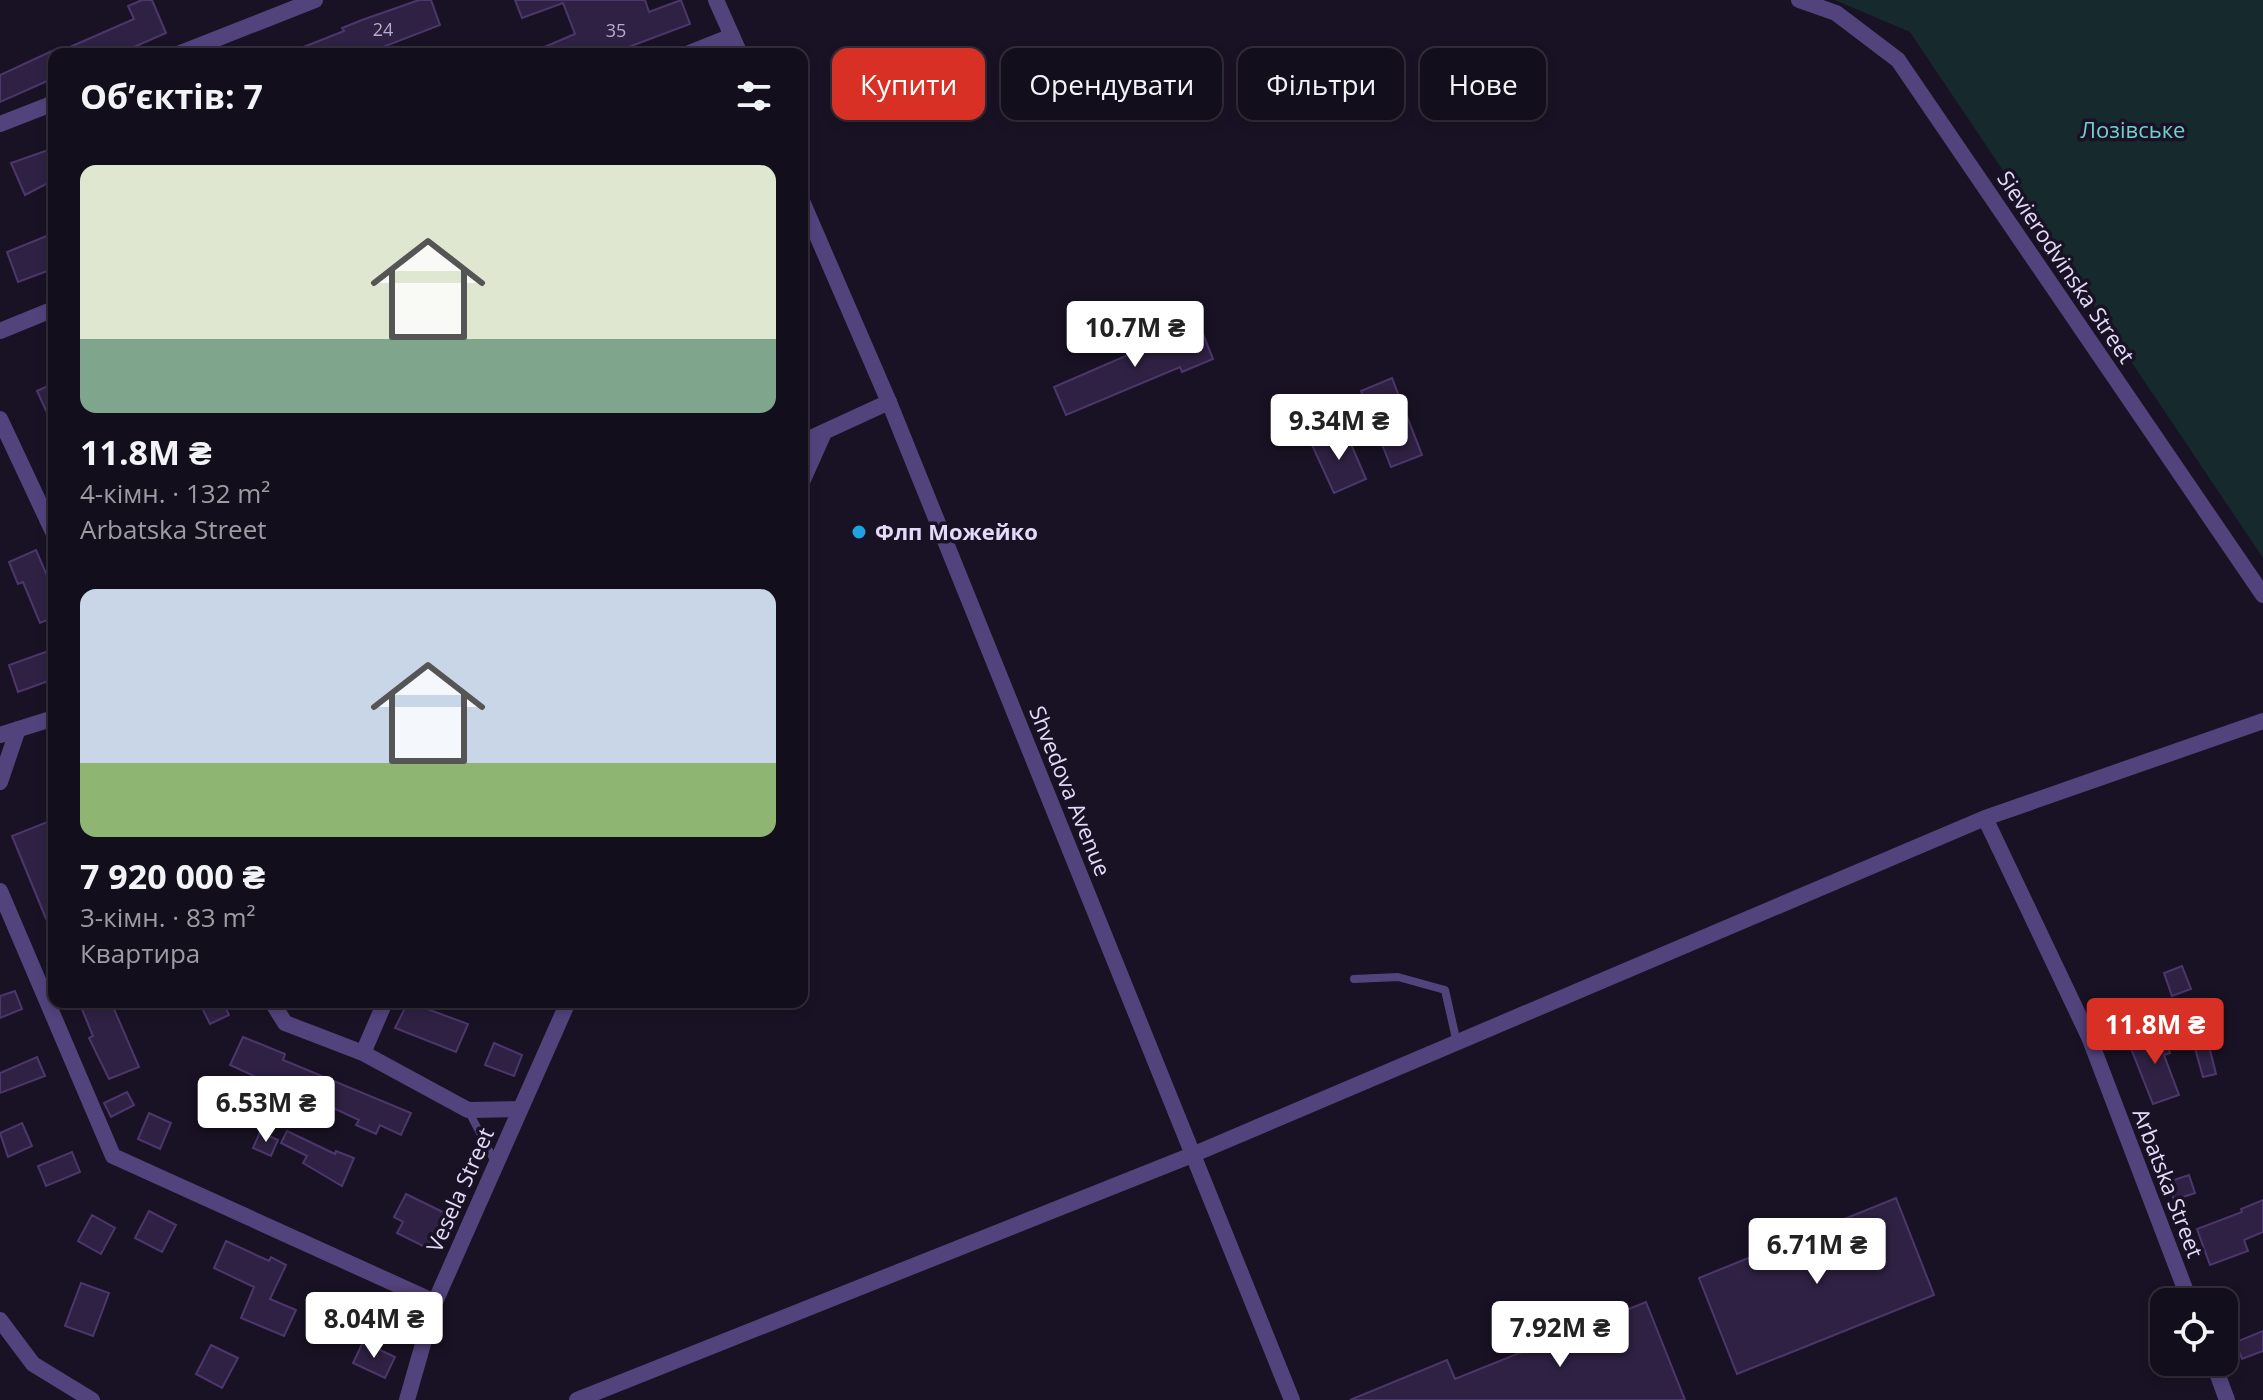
<!DOCTYPE html>
<html lang="uk">
<meta charset="utf-8">
<style>
body{margin:0;font-family:"Open Sans",sans-serif;background:#201c28;color:#f1f3f6;height:100vh;display:flex;flex-direction:column;font-size:30px;white-space:nowrap}
*{box-sizing:border-box;margin:0}
p{font-size:26px;color:#9d9ca3}
.icon{flex:none;width:44px;height:44px;fill:none;stroke:currentColor;stroke-width:2;stroke-linecap:round;stroke-linejoin:round}
.map{position:relative;flex:1;overflow:hidden}
.panel{position:absolute;left:48px;top:48px;width:760px;height:960px;display:flex;flex-direction:column;background:#130e1b;border-radius:16px;box-shadow:0 4px 12px #0003,0 0 0 2px #322e3a}
.panel>*{flex:none}
.top-card{position:absolute;left:832px;top:48px;width:760px;height:72px;display:flex;gap:16px}
.fabs{position:absolute;left:2150px;top:1288px;display:grid;gap:16px}
.fabs a{display:grid;place-items:center;width:88px;height:88px;border-radius:16px;background:#130e1b;box-shadow:0 4px 12px #0003,0 0 0 2px #322e3a;font-size:40px}
.price{position:absolute;translate:-50% -68px;padding:0 18px;border-radius:8px;background:#fff;color:#222;font-size:26px;line-height:52px;filter:drop-shadow(0 2px 4px #0008)}
.price::after{content:'';position:absolute;left:50%;top:48px;width:24px;height:18px;margin-left:-12px;background:inherit;clip-path:polygon(0 0,100% 0,50% 100%)}
.price.current{background:#d93025;color:#fff}
ul{padding:0;list-style:none}
li{display:grid;align-content:center;gap:16px;height:424px;padding:0 32px}
li span{display:grid;place-items:center;height:248px;border-radius:16px;color:#555}
li>.icon{margin-inline-start:auto}
span .icon{width:144px;height:144px;fill:#fffc;stroke-width:1}
li b{font-size:34px}
h2{display:flex;justify-content:space-between;align-items:center;height:96px;padding:0 32px;font-size:34px}
.chip{padding:0 28px;border-radius:16px;background:#130e1b;box-shadow:0 4px 12px #0003,0 0 0 2px #322e3a;font-size:28px;line-height:72px}
.chip.current{background:#d93025;color:#fff}
.map>svg:first-child{display:block}
.green{fill:#16292d}
.building{fill:#2f2143;stroke:#4d366c;stroke-width:2}
.lines{fill:none;stroke-linecap:round;stroke-linejoin:round}
.service{stroke:#53437d;stroke-width:8}
.minor{stroke:#53437d;stroke-width:16}
.tertiary{stroke:#53437d;stroke-width:16}
.poi-dot{fill:#1fa2e1;stroke:#191224;stroke-width:3}
.labels{text-anchor:middle;stroke-width:7;stroke-linejoin:round;paint-order:stroke}
.number-label{font-size:18px;fill:#b8accc}
.park-label{font-size:22px;fill:#6fd1cf;stroke:#191224}
.street-label{font-size:22px;fill:#e5dafa;stroke:#191224}
.poi-label{font-size:22px;font-weight:bold;fill:#e5dafa;stroke:#191224;text-anchor:start}
</style>
<div class="map">
<svg width="2263" height="1400" viewBox="0 0 2263 1400">
<rect width="100%" height="100%" fill="#191224"/>
<!-- green -->
<path class="green" d="M1835,0H2263V558L1910,32Z"/>
<!-- building -->
<path class="building" d="M142,0H152L166,33L118,54H54L134,19L128,6Z
M419,0H431L440,25L375,50L376,54H286L344,31L342,28L362,20Z
M515,0H645L649,12L681,0L690,24L610,54H528L575,34L563,3L522,18Z
M54,50V78L0,102V75Z
M54,148V180L25,195L11,163Z
M54,233V278L50,270L18,282L7,252Z
M1199,324L1213,359L1182,372L1180,367L1066,415L1054,387Z
M1392,378L1422,455L1391,467L1361,391Z
M54,383V428L37,391Z
M1345,430L1366,479L1334,493L1312,445Z
M36,550L54,592V617L40,623L23,582L18,584L9,562Z
M54,649V679L18,692L9,665Z
M50,821L54,830V938L12,836Z
M2182,966L2191,989L2172,996L2164,973Z
M15,991L22,1009L0,1018V996Z
M79,1002H111L139,1067L109,1079L89,1038L93,1036Z
M214,1002H223L229,1015L210,1024L202,1008Z
M408,1002L468,1024L456,1052L395,1028Z
M2163,1030L2170,1053L2164,1055L2179,1095L2153,1104L2128,1041Z
M2205,1030L2216,1074L2203,1077L2191,1034Z
M243,1037L285,1054L283,1060L411,1113L401,1135L380,1125L376,1134L356,1125L359,1120L314,1099L305,1120L286,1112L293,1094L230,1065Z
M494,1043L522,1055L514,1076L485,1065Z
M37,1057L45,1076L0,1093V1073Z
M127,1092L134,1105L111,1117L104,1103Z
M149,1113L171,1123L160,1149L138,1139Z
M22,1123L32,1146L8,1157L0,1133Z
M287,1131L335,1154L336,1151L354,1158L342,1186L303,1163L307,1156L281,1143Z
M260,1132L278,1140L271,1156L253,1148Z
M72,1152L80,1172L46,1186L38,1166Z
M2189,1175L2195,1193L2174,1200L2168,1182Z
M406,1194L445,1213L427,1248L397,1233L403,1222L394,1217Z
M1896,1198L1934,1295L1737,1374L1699,1278Z
M2263,1200V1232L2244,1240L2248,1251L2210,1265L2197,1229L2242,1212L2241,1209Z
M149,1211L176,1225L162,1252L135,1238Z
M92,1215L115,1228L101,1254L78,1241Z
M226,1241L269,1261L271,1257L286,1265L270,1299L296,1310L284,1336L241,1318L254,1287L214,1268Z
M81,1283L109,1293L93,1336L65,1326Z
M354,1294L371,1302L359,1328L342,1320Z
M1646,1302L1685,1400H1350L1447,1360L1455,1379Z
M2263,1331V1351L2242,1359L2236,1342Z
M363,1342L395,1357L385,1378L353,1363Z
M211,1345L238,1358L222,1388L196,1374Z"/>
<g class="lines">
<!-- service -->
<path class="service" d="M1354,979L1398,977L1445,990L1457,1043
M468,1110L495,1162"/>
<!-- minor -->
<path class="minor" d="M178,54L315,0
M687,54L732,36
M0,124L54,103
M0,331L54,309
M0,419L54,534
M802,442L889,402
M802,482L823,435
M0,735L54,718
M0,782L18,729
M1985,818L2089,1037L2190,1302
M0,891L113,1156L435,1302
M272,1002L285,1023L363,1053L468,1110L520,1109
M363,1053L385,1002
M0,1320L33,1364L92,1400
M2213,1362L2227,1400
M407,1400L435,1302L568,1002
M577,1400L1192,1155L1985,818L2263,721"/>
<!-- tertiary -->
<path class="tertiary" d="M716,0L740,54
M1799,0L1836,13L1898,60L2263,595
M802,201L889,402L1292,1400"/>
</g>
<!-- markers -->
<circle class="poi-dot" cx="859" cy="532" r="8"/>
<g class="labels">
<!-- number labels -->
<g class="number-label">
<text x="383" y="36">24</text>
<text x="616" y="37">35</text>
</g>
<!-- park labels -->
<g class="park-label">
<text x="2133" y="138">Лозівське</text>
</g>
<!-- street labels -->
<g class="street-label">
<text transform="translate(2066 267) rotate(56)" y="8">Sievierodvinska Street</text>
<text transform="translate(1070 791) rotate(68)" y="8">Shvedova Avenue</text>
<text transform="translate(2168 1183) rotate(69)" y="8">Arbatska Street</text>
<text transform="translate(460 1190) rotate(-66)" y="8">Vesela Street</text>
</g>
<!-- poi labels -->
<g class="poi-label">
<text x="875" y="540">Флп Можейко</text>
</g>
</g>
</svg>
<div class="fabs">
<a><svg class="icon" aria-label="locate" viewBox="0 0 24 24"><circle cx="12" cy="12" r="6"/><path d="M12 2v4M12 18v4M2 12h4M18 12h4"/></svg></a>
</div>
<b class="price" style="left:1135px;top:369px">10.7M ₴</b>
<b class="price" style="left:1339px;top:462px">9.34M ₴</b>
<b class="price current" style="left:2155px;top:1066px">11.8M ₴</b>
<b class="price" style="left:266px;top:1144px">6.53M ₴</b>
<b class="price" style="left:1817px;top:1286px">6.71M ₴</b>
<b class="price" style="left:374px;top:1360px">8.04M ₴</b>
<b class="price" style="left:1560px;top:1369px">7.92M ₴</b>
<div class="top-card">
<a class="chip current">Купити</a>
<a class="chip">Орендувати</a>
<a class="chip">Фільтри</a>
<a class="chip">Нове</a>
</div>
<section class="panel">
<h2>Об’єктів: 7<svg class="icon" aria-label="filters" viewBox="0 0 24 24"><path d="M4 7h16M4 17h16"/><circle cx="9" cy="7" r="2"/><circle cx="15" cy="17" r="2"/></svg></h2>
<ul>
<li><span style="background:linear-gradient(#dfe7d0 70%,#7fa58c 0)"><svg class="icon" aria-label="home" viewBox="0 0 24 24"><path d="M3 11l9-7 9 7M6 9v11h12V9"/></svg></span><div><b>11.8M ₴</b><p>4-кімн. · 132 m²</p><p>Arbatska Street</p></div></li>
<li><span style="background:linear-gradient(#c9d6e8 70%,#8fb573 0)"><svg class="icon" aria-label="home" viewBox="0 0 24 24"><path d="M3 11l9-7 9 7M6 9v11h12V9"/></svg></span><div><b>7 920 000 ₴</b><p>3-кімн. · 83 m²</p><p>Квартира</p></div></li>
</ul>
</section>
</div>
